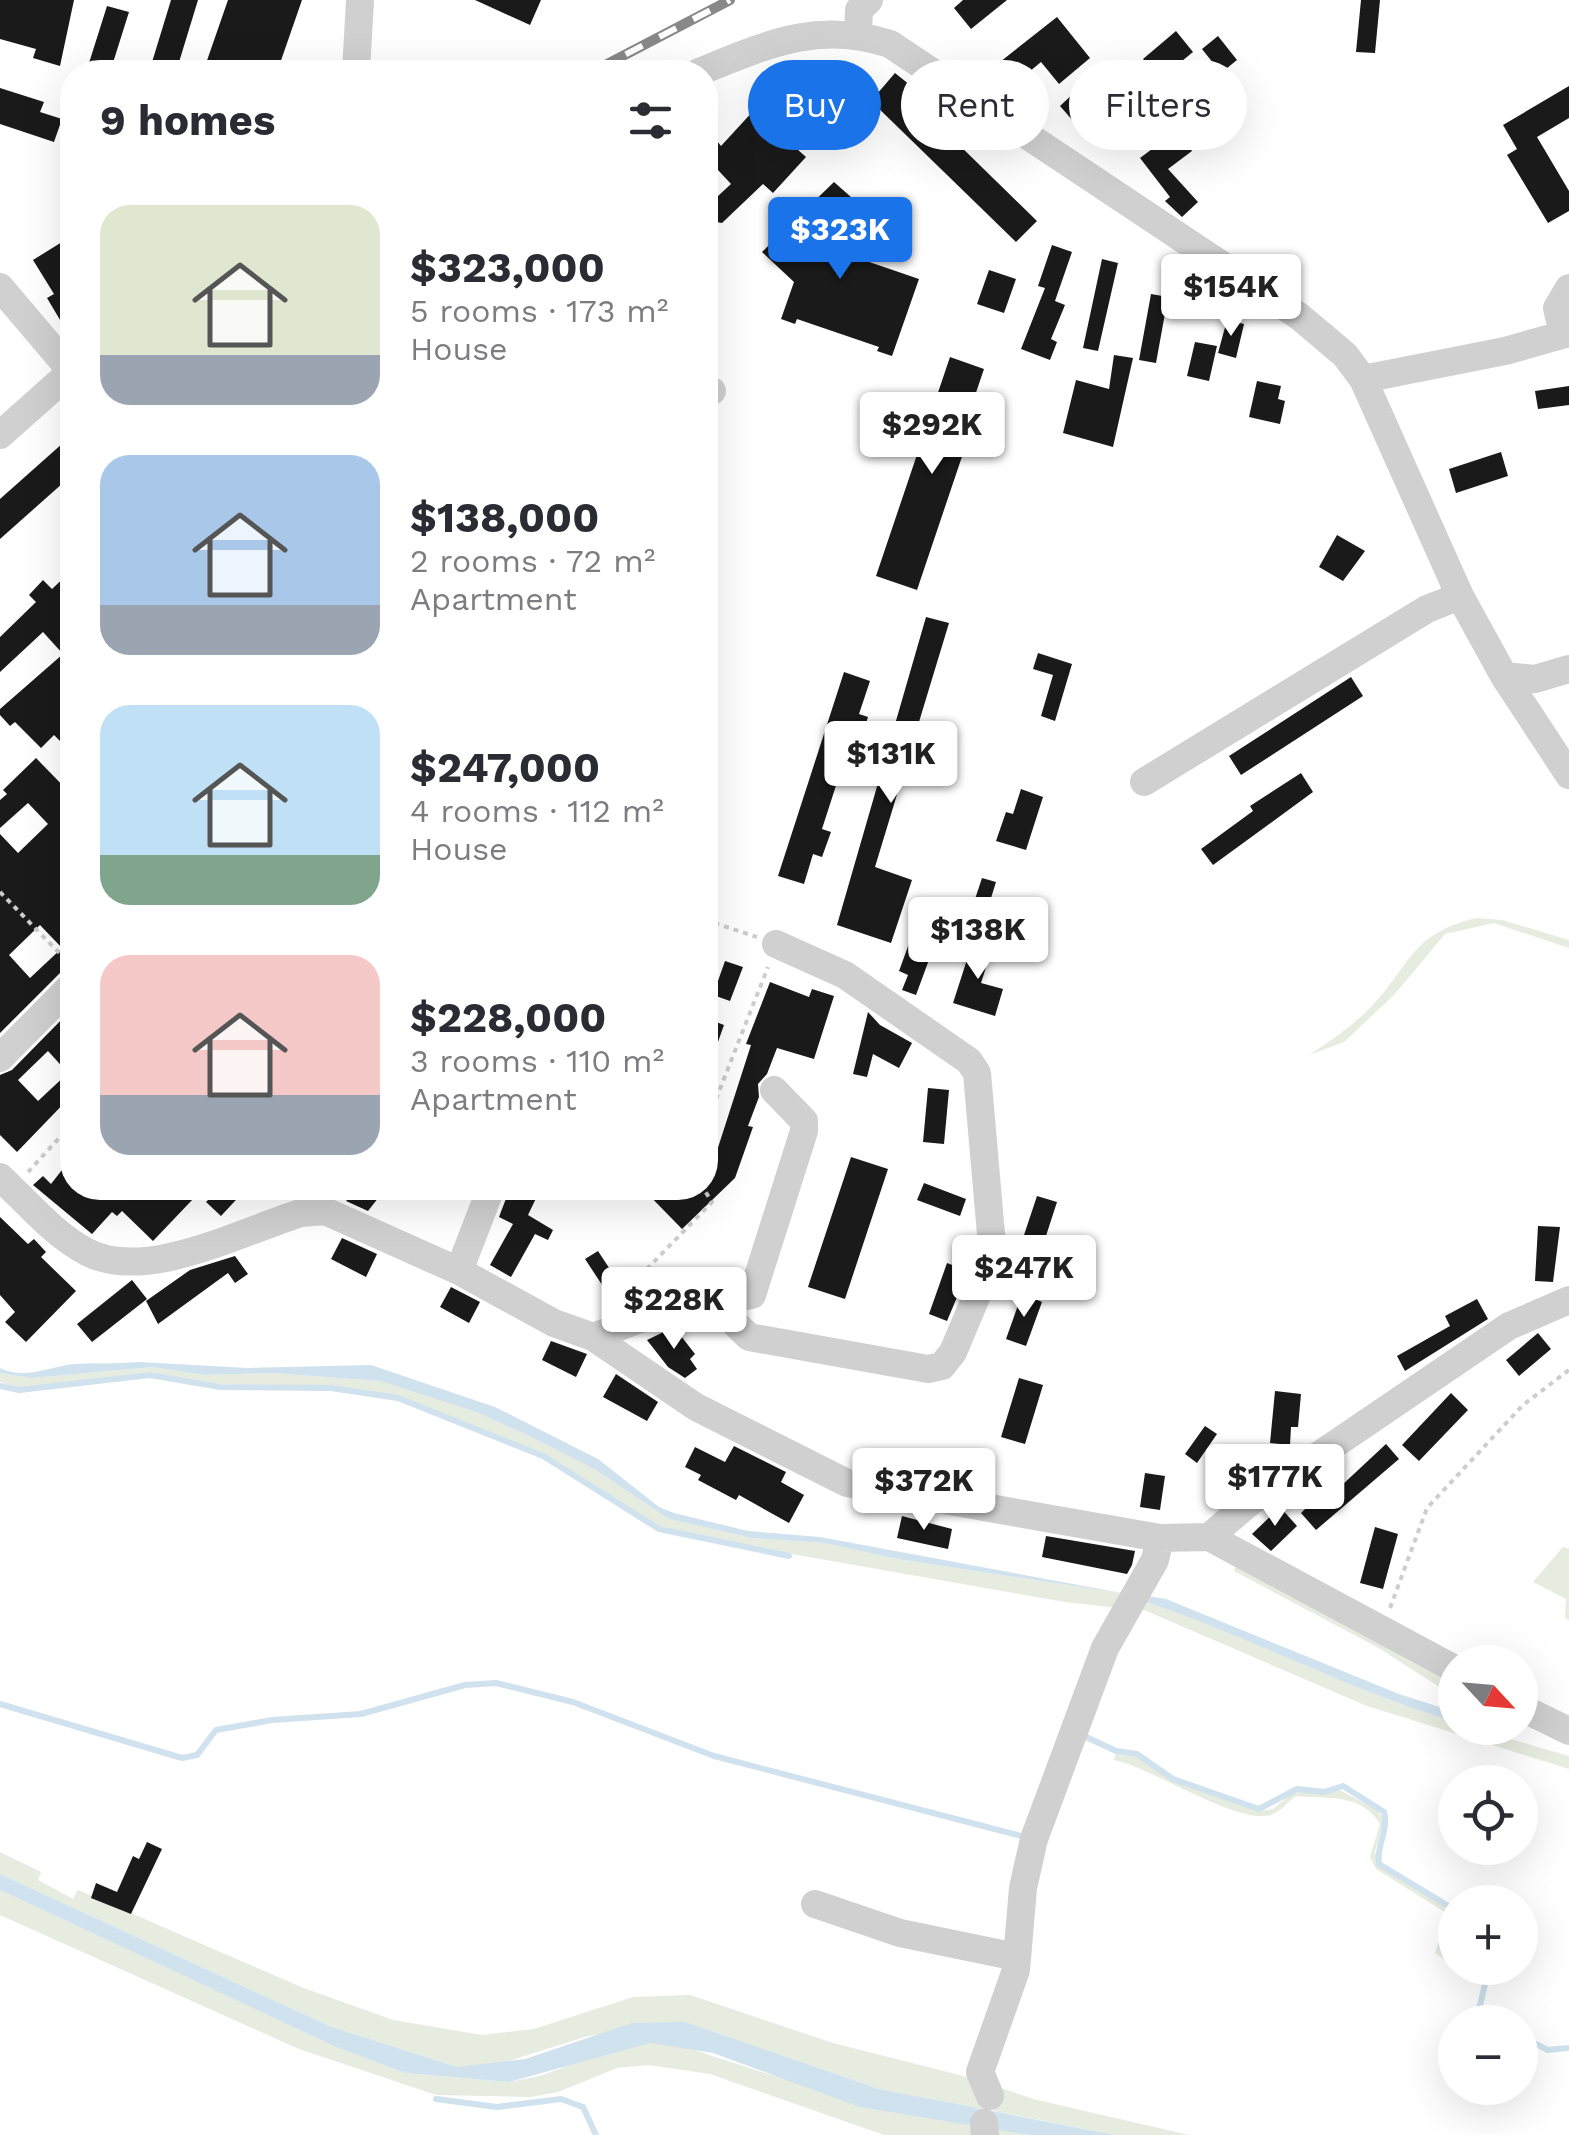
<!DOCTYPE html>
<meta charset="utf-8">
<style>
body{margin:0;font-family:"Work Sans",sans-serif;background:#f7f7f7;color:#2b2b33;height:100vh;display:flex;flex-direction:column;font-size:38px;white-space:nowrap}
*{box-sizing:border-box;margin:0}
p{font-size:32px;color:#7c7c81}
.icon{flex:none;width:55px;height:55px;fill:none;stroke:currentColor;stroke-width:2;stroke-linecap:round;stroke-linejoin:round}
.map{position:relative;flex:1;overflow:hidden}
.drawer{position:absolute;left:60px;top:60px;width:658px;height:1140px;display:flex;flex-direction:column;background:#fff;border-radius:40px;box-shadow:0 10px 40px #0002}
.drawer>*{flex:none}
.hud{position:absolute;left:748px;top:60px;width:670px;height:90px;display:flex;gap:20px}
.needle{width:65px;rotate:116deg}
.controls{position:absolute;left:1438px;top:1645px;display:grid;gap:20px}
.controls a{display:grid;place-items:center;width:100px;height:100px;border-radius:50%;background:#fff;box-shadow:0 10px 40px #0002;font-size:50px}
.price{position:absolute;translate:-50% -85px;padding:0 22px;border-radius:10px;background:#fff;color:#222;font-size:32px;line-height:65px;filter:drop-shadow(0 2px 5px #0008)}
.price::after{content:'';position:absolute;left:50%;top:60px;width:30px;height:22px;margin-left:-15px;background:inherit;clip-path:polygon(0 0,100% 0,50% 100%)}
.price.selected{background:#1a73e8;color:#fff}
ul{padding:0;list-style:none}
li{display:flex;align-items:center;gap:30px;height:250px;padding:0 40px}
li span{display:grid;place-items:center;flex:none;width:280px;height:200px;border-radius:30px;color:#555}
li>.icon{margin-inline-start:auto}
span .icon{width:120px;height:120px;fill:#fffc;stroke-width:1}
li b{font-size:42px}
h2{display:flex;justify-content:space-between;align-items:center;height:120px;padding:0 40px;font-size:42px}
.chip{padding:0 35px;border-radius:45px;background:#fff;box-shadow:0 10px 40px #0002;font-size:35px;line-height:90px}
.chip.selected{background:#1a73e8;color:#fff}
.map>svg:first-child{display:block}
.green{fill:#e6ecdf}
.water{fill:#cfe2ee}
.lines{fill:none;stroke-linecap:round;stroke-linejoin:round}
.stream{stroke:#cfe2ee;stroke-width:6}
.building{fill:#1a1a1a;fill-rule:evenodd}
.path{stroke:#cdcdcd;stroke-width:4;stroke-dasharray:5 5;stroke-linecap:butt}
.minor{stroke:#d0d0d0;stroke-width:28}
.rail-casing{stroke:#888;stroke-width:10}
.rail{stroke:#fff;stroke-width:6;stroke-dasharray:19;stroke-linecap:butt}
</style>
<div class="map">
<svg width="1569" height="2135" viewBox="0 0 1569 2135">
<rect width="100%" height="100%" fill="#fff"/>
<!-- green -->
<path class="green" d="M1476,918L1502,920L1569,940V948L1494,923L1445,934L1394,995L1344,1042L1309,1055C1329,1042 1349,1028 1366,1012C1411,968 1407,935 1476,918Z
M153,1367L203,1375L272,1373L380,1381L476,1412L531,1437L596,1470L669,1519L752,1538L824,1543L897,1559L1127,1594L1119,1608L1065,1602L690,1536L661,1527L543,1455L399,1396L331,1386L220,1384L150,1372L19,1388L0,1382V1373L32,1378Z
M1563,1547L1569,1549V1620L1565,1618L1566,1599L1533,1582Z
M1237,1557L1455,1676V1697L1377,1647L1234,1571Z
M1140,1600C1247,1635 1346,1689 1455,1722V1728H1472L1569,1756V1769L1367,1706L1137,1607Z
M1116,1754L1137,1757L1172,1781L1259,1811L1273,1809L1292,1793L1338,1789L1377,1810L1384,1820L1375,1851L1378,1864L1450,1910L1439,1946L1455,1967L1435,1953L1446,1917L1443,1911L1376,1869L1370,1857L1380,1824C1362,1793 1326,1799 1296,1796C1288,1802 1280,1812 1271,1815C1236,1825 1152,1767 1114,1760Z
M0,1852L41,1872L38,1880L73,1899L78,1890L301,1987L393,2020L482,2035L534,2029L633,1997L690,1995L833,2043L979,2080L987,2096L985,2110L879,2089L684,2022L588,2036L493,2066L457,2067L329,2026L0,1874Z
M0,1890L336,2047L405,2073L509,2082L540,2076L611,2050L650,2043L682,2046L768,2074L957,2122L1029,2135H884L710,2074L649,2065L617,2068L558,2092L531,2097L436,2095L299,2049L0,1915Z
M990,2084L1033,2099L1189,2135H1115L994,2111Z"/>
<!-- water -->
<path class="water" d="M139,1362L247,1368L371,1365L495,1407L598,1459L659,1507L674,1513L748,1531L820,1537L1127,1594L897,1559L824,1543L752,1538L669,1519L596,1470L531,1437L476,1412L380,1381L272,1373L203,1375L153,1367L32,1378L0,1373V1368C23,1380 50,1367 73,1364C94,1363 117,1364 139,1362Z
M1141,1595L1166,1599L1399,1694L1455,1712V1722C1345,1689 1245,1634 1137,1599Z
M0,1874L329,2026L457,2067L525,2059L632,2023L685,2022L879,2089L1115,2135H1029L860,2107L713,2053L650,2043L509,2082L405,2073L336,2047L0,1890Z"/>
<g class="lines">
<!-- stream -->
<path class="stream" d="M0,1386L19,1390L150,1375L220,1387L331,1388L398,1398L543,1456L659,1529L789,1556
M0,1704L182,1758L197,1755L216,1730L272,1720L361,1714L465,1685L496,1683L573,1702L714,1756L1025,1837
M1084,1736L1116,1751L1137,1754L1173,1779L1259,1809L1297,1789L1324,1792L1343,1786L1384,1812C1389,1831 1376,1845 1379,1864L1452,1908L1451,1925L1441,1946L1455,1959
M1469,1968L1485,1984L1478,2014L1482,2022
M1520,2036L1548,2050L1569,2048
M436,2099L497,2107L561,2099L583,2107L596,2135"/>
</g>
<!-- building -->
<path class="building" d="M0,0H74L60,66L33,58L36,49L0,39Z
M171,0H198L176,72H149Z
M228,0H302L277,72H203Z
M475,0H541L530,25Z
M963,0H1007L971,29L954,8Z
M1361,0H1380L1375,53L1356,52Z
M107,6L129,12L111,69L89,63Z
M1057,17L1090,58L1059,84L1041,62L1017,82L1000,62Z
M1176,31L1193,52L1160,79L1143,59Z
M1218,36L1237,60L1221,73L1202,49Z
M814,60L827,81L777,115L787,124L779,133L806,157L773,193L763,184L722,223L705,220V208L731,184L705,156V126L721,146L768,95L766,91Z
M895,73L910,85L905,92L1037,221L1016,242L871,101Z
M852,85L877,113L836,147L819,127L838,111L831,103Z
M1569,86V118L1537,137L1569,191V211L1548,223L1507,155L1517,149L1503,125Z
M0,88L44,102L40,112L62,119L54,142L0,124Z
M1077,90L1089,105L1103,93L1122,115L1099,135L1095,130L1087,137L1060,106Z
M1176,131L1192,151L1168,169L1198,202L1182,217L1165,201L1170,197L1140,158Z
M834,182L851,197L808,241L919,279L892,356L877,351L879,347L797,319L795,324L781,319L794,282L762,252Z
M62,242L72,260V340L47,298L54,294L33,260Z
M1052,245L1072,252L1055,301L1065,305L1051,339L1057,342L1050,360L1021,349L1045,288L1038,286Z
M1102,259L1118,263L1098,351L1083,348Z
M989,270L1016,279L1004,313L977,304Z
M1151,294L1168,297L1156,363L1139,360Z
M1227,320L1244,324L1236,358L1218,353Z
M1195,342L1217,346L1209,381L1187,376Z
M1114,355L1133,358L1113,447L1063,433L1076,380L1109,389Z
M950,357L984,369L967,419L974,421L917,590L876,576Z
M1257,381L1281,386L1278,399L1285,401L1280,424L1249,417Z
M1569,386V405L1538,409L1535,391Z
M72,435V475L0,539V499Z
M1501,452L1508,476L1456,493L1449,469Z
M1337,535L1365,551L1343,581L1319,567Z
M72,570V753L54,735L41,748L15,722L10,726L0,715V709L63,654L43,632L0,672V637L36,602L29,595L43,580L52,589Z
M926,617L949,623L875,867L912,880L891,943L837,925Z
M1038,653L1072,664L1055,721L1041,716L1053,675L1033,669Z
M844,672L870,681L859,714L868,717L860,742L851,739L822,829L831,832L822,857L813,854L804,884L778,876Z
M1351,677L1363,696L1241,775L1229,756Z
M36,758L72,795V968L60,973L0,1033V834L18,853L48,824L28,803L0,828V800L7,794L3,790ZM40,925L62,948L30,978L9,955Z
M1301,773L1313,792L1213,865L1201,849L1253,811L1250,806Z
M1021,789L1043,797L1026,850L996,841L1006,812L1013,814Z
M982,878L996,882L982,927L960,920L965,902L973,905Z
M974,938L993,945L981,983L1003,989L995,1016L953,1003Z
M910,941L933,949L916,995L902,990L908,975L899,971Z
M725,961L743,967L730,1001L713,995Z
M770,982L809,997L812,989L834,996L814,1059L777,1048L767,1074L758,1084L759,1097L748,1126L753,1127L735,1178L682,1229L642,1188H705L751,1045L746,1044Z
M72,1009V1095L17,1152L0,1135V1075L12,1070ZM48,1051L68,1073L38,1101L18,1080Z
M868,1012L880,1025L912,1043L899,1068L873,1054L867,1077L853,1074Z
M711,1020L724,1025L707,1073L705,1036Z
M928,1088L949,1090L944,1144L923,1142Z
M72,1157V1188H183L194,1198L153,1241L122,1211L117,1216L112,1212L92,1234L33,1185L43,1176L51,1184Z
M851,1157L888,1169L845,1299L808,1287Z
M924,1183L966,1199L960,1216L917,1200Z
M220,1188H247L221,1216L206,1202Z
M357,1188H386L368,1211L346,1201Z
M510,1188H541L528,1215L553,1230L548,1240L535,1234L511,1277L490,1265L513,1224L499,1217Z
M1037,1196L1057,1202L1044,1242L1024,1235Z
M0,1217L28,1244L34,1239L46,1252L41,1257L76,1291L26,1342L5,1322L15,1312L0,1295Z
M1538,1226L1560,1227L1553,1282L1535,1281Z
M342,1238L377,1254L366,1277L331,1259Z
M598,1251L619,1283L636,1302L618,1309L585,1259Z
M235,1256L248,1274L235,1283L228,1273L158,1324L146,1301L190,1270Z
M947,1263L968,1271L947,1321L929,1314Z
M132,1280L147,1299L92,1342L77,1324Z
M451,1287L480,1302L469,1323L440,1307Z
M1022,1294L1042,1302L1026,1346L1006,1339Z
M1477,1299L1488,1319L1405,1371L1397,1356L1450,1326L1445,1316Z
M674,1327L695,1354L690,1359L697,1369L685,1378L668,1367L647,1340Z
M1538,1333L1551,1349L1519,1376L1506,1360Z
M551,1341L587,1354L576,1377L542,1360Z
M616,1374L658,1402L647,1421L603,1397Z
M1019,1378L1043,1385L1025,1444L1001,1437Z
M1275,1391L1301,1394L1298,1427H1291L1290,1445L1270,1443Z
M1451,1393L1468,1410L1419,1461L1402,1445Z
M1205,1426L1217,1434L1197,1463L1185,1454Z
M1386,1444L1399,1459L1316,1530L1301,1513L1335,1480L1341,1486Z
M734,1446L786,1472L781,1482L804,1495L789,1523L739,1495L736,1500L698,1480L701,1475L685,1467L695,1447L725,1462Z
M1145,1473L1165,1476L1160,1510L1140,1507Z
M1280,1507L1297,1526L1271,1551L1252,1534Z
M902,1516L952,1529L948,1549L897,1538Z
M1375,1527L1398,1534L1383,1589L1360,1583Z
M1046,1536L1135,1551L1132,1565L1127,1574L1042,1557Z
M147,1842L162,1849L131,1914L91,1898L96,1883L117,1892L133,1856L139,1859Z"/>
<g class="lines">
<!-- path -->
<path class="path" d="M0,892L69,963
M705,920L757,937
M705,1127L768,967
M28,1172L72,1124
M612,1305L712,1202L703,1188
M1390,1608L1427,1508L1523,1405L1569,1370"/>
<!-- minor -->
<path class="minor" d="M858,33L859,10L869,0
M356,72L360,0
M699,72C766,45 818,20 890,44L1300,317L1345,355L1363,379L1460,596L1504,676L1569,775
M0,287L72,372
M1563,334L1557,308L1569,288
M1363,379L1505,351L1569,333
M705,389L712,391
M0,435L72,371
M1504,676L1535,679L1569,669
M1144,782L1427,609L1460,596
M0,1058L72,985
M0,1177C27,1202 54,1235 87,1252C146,1283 242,1231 301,1213L325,1211L459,1271L554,1323L593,1337L696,1407L847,1483L1160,1538L1209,1537L1455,1669
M459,1271L491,1188
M715,1304L749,1337L928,1369L942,1366L953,1352L993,1257L977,1073L969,1061L845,975L776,944
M593,1337L659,1312L752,1295L804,1131V1121L774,1090
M1209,1537L1250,1502L1509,1326L1569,1300
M1520,1707L1569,1731
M815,1904L900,1933L1017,1957
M990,2096L980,2072L1016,1970L1023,1888L1034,1839L1105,1648L1155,1560L1160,1538
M984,2123L985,2135"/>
<defs>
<path id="rail" d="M592,72L730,0"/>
</defs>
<!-- rail casing -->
<use href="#rail" class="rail-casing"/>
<!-- rail -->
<use href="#rail" class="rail"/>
</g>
</svg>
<div class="controls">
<a><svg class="needle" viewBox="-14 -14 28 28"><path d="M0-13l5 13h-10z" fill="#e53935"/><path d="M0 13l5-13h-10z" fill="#7c7c81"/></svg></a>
<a><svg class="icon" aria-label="locate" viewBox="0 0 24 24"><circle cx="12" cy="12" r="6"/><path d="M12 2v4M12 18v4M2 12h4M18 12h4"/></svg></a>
<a>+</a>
<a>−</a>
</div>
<b class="price selected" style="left:840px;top:282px">$323K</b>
<b class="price" style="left:1231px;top:339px">$154K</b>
<b class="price" style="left:932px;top:477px">$292K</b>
<b class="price" style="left:891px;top:806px">$131K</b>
<b class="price" style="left:978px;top:982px">$138K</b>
<b class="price" style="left:1024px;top:1320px">$247K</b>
<b class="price" style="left:674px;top:1352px">$228K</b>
<b class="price" style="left:1275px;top:1529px">$177K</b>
<b class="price" style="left:924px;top:1533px">$372K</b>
<div class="hud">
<a class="chip selected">Buy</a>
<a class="chip">Rent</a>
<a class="chip">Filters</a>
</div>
<section class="drawer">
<h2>9 homes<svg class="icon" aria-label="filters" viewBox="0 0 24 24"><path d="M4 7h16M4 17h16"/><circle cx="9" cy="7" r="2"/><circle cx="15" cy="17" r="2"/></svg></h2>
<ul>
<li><span style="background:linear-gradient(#dfe7d0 75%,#9aa5b1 0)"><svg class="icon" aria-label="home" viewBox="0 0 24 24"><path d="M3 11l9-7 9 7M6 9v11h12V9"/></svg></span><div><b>$323,000</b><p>5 rooms · 173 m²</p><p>House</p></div></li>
<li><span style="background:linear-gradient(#a9c7e8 75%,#9aa5b1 0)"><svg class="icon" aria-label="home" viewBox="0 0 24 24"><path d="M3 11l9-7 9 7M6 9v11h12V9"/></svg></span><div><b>$138,000</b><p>2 rooms · 72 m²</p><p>Apartment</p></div></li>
<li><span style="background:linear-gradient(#bfe0f5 75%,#7fa58c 0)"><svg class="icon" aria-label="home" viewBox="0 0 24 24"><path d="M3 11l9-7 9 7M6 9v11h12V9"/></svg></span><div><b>$247,000</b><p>4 rooms · 112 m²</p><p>House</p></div></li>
<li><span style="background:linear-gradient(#f6c9c9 70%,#9aa5b1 0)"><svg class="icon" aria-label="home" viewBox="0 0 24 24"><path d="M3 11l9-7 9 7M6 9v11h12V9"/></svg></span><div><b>$228,000</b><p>3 rooms · 110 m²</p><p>Apartment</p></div></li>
</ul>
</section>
</div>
